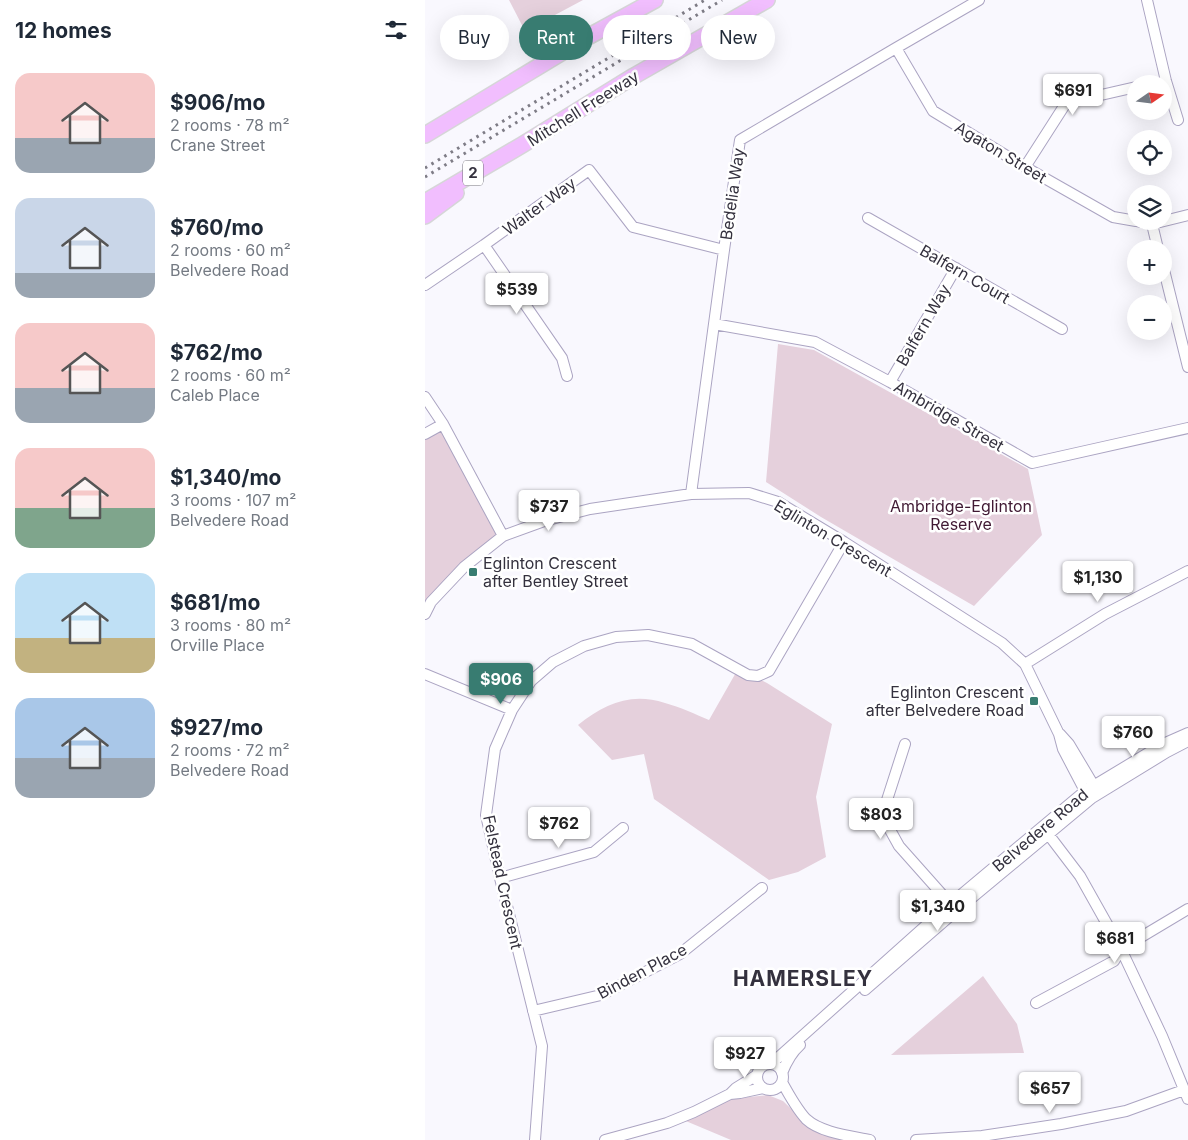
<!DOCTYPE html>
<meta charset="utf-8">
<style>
body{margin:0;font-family:Inter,sans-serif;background:#f6f6f7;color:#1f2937;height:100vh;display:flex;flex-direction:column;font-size:19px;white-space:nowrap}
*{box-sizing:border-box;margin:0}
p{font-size:16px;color:#747a83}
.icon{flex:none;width:28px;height:28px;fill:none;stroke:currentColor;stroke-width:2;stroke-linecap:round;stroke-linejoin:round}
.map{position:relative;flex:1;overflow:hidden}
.drawer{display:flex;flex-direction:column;background:#fff;width:425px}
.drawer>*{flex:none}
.guide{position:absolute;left:15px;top:15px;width:475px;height:45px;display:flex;gap:10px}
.needle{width:32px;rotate:76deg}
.fabs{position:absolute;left:702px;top:75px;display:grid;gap:10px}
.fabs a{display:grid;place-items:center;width:45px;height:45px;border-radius:50%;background:#fff;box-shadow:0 5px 20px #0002;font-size:25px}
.price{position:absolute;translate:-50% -42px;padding:0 11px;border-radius:5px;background:#fff;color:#222;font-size:16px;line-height:32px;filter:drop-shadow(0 1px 2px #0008)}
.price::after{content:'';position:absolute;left:50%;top:30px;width:15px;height:11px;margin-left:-8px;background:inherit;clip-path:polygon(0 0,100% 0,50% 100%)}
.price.on{background:#387c71;color:#fff}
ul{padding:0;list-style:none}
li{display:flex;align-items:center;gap:15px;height:125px;padding:0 15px}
li span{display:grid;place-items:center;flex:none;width:140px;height:100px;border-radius:15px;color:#555}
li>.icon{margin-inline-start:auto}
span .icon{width:60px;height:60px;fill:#fffc;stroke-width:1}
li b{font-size:21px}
h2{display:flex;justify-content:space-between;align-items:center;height:60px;padding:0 15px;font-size:21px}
.chip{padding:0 18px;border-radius:22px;background:#fff;box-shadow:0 5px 20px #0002;font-size:18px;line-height:45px}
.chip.on{background:#387c71;color:#fff}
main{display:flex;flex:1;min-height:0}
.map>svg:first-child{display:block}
.green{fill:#e5d0dc}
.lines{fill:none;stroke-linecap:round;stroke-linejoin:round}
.minor-casing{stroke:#aba4c2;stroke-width:12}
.highway-casing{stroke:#d6d6d8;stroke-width:18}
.minor{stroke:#fff;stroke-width:10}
.highway{stroke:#f1befe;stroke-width:15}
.rail{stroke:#7e7c86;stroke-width:3;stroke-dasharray:2.5 5;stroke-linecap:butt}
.poi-dot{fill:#387c71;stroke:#fff;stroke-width:2}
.labels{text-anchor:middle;stroke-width:5;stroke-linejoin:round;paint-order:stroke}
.shield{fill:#fff;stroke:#716f78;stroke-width:1}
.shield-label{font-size:15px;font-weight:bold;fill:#34313e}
.street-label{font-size:16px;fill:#34313e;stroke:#fff}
.park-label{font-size:16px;fill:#401933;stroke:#fff}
.poi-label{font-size:16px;fill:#34313e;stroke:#fff;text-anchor:start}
.district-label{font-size:21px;font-weight:bold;letter-spacing:1px;fill:#34313e;stroke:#fff}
</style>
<main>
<section class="drawer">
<h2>12 homes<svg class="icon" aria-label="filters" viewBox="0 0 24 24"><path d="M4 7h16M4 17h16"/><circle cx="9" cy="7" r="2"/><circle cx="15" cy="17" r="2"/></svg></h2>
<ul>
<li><span style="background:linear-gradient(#f6c9c9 65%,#9aa5b1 0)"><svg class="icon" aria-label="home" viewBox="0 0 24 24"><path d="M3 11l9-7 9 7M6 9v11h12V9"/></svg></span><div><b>$906/mo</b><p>2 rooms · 78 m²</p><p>Crane Street</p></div></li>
<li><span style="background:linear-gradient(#c9d6e8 75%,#9aa5b1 0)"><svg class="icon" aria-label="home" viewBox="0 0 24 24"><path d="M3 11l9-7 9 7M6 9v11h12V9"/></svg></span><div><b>$760/mo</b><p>2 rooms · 60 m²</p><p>Belvedere Road</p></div></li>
<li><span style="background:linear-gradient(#f6c9c9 65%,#9aa5b1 0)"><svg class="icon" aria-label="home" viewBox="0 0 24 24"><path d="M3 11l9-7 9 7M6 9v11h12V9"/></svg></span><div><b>$762/mo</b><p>2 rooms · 60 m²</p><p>Caleb Place</p></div></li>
<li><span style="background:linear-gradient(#f6c9c9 60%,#7fa58c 0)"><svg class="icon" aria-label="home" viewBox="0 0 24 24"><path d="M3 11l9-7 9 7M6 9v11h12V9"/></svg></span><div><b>$1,340/mo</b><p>3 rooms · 107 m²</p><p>Belvedere Road</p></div></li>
<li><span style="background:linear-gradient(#bfe0f5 65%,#c2b280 0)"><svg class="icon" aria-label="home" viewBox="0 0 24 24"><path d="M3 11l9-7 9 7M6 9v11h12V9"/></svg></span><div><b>$681/mo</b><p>3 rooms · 80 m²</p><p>Orville Place</p></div></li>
<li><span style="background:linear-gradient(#a9c7e8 60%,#9aa5b1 0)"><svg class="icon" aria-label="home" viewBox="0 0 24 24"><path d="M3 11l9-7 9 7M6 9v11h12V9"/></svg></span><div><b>$927/mo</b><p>2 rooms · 72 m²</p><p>Belvedere Road</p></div></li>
</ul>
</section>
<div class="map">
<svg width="763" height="1140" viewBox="0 0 763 1140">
<rect width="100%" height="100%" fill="#f9f8fe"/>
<!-- green -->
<path class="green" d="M84,0H158L100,31Z
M353,344L389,350L603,469L617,535L549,606L396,517L341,482Z
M18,424L78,536L0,601V434Z
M313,669L342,683L407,724L391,797L401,857L373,872L344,880L229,799L219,754L187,760L153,725C180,704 205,692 240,703C255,707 270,714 284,720Z
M558,976L592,1024L599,1053L466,1055Z
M343,1095L358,1101L384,1126L417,1140H306L256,1119L305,1099Z"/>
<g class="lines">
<defs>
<path id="minor" d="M722,0L741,81L753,120
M471,48L508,111L600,167L688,217L711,221
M728,84L741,81
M600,167L641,103L711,87
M443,218L637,329
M712,221L727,224L763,215
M727,224L733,249
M59,245L137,358L142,376
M739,270L763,367
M0,285L59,245L164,170L208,227L299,250
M289,324L390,342L465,382L607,463L763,428
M465,382L531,268
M0,397L18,424L78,536
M0,434L18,424
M266,494L299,250L315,140L471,48L554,0
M0,614L6,602L39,567L78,536L119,521L165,509L266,494L324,493L353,502L419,542L577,643L600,664L634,734L638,749L660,791L667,798
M600,664L680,614L763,571
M0,674L87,710
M635,734L644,744L672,791
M480,744L462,800V819L464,828L474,846L530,909
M620,830L655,876L696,949L737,1036L763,1099
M75,878L169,852L198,828
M440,990L531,911L667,798L742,752L763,741
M611,1003L689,961L696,949L763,909
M108,1011L176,995L255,954L337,888
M346,1064L525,904L660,791L738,744L763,733
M332 1077a13 13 0 1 1 26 0a13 13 0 1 1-26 0Z
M357,1073C361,1063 367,1052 375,1045
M357,1082C364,1095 371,1108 381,1119C396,1133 426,1136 445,1140
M305,1094L315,1093L338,1088
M110,1140L117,1046L75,878L61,815L70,749L87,710L106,681L128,662L159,646L191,637L223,635L267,644L323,675L333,676L344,671L419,542
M180,1140L242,1123L269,1112L305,1094L311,1088L332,1075
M491,1140L557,1136L636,1124L701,1111L759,1090"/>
<path id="highway" d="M0,135L159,39L230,0
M0,202L97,145L209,76L342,0
M0,216L31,193"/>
</defs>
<!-- minor casing -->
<use href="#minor" class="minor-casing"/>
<!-- highway casing -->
<use href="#highway" class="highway-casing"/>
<!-- minor -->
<use href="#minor" class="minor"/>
<!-- highway -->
<use href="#highway" class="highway"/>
<!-- rail -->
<path class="rail" d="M0,168L280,0
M0,177L297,0"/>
</g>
<!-- markers -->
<g class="poi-dot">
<rect x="43" y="567" width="10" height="10" rx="2.5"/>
<rect x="604" y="696" width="10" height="10" rx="2.5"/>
</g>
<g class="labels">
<!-- shield labels -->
<rect class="shield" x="38" y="160.5" width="20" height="25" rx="4"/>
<g class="shield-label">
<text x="48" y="178">2</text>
</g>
<!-- street labels -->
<g class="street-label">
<text transform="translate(158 108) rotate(-32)" y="6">Mitchell Freeway</text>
<text transform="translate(576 152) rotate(31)" y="6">Agaton Street</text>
<text transform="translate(307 194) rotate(-82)" y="6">Bedelia Way</text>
<text transform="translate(114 206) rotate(-36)" y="6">Walter Way</text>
<text transform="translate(540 274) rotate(30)" y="6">Balfern Court</text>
<text transform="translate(498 325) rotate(-60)" y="6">Balfern Way</text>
<text transform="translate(524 416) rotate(30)" y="6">Ambridge Street</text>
<text transform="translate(408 538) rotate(31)" y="6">Eglinton Crescent</text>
<text transform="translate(615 830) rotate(-40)" y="6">Belvedere Road</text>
<text transform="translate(78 882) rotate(78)" y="6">Felstead Crescent</text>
<text transform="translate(217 971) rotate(-28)" y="6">Binden Place</text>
</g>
<!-- park labels -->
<g class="park-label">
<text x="536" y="512">Ambridge-Eglinton<tspan x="536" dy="18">Reserve</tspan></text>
</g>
<!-- poi labels -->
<g class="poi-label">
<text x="58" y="569">Eglinton Crescent<tspan x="58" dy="18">after Bentley Street</tspan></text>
<text x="599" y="698" text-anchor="end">Eglinton Crescent<tspan x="599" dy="18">after Belvedere Road</tspan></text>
</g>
<!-- district labels -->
<g class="district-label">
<text x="378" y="986">HAMERSLEY</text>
</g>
</g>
</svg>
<div class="fabs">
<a><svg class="needle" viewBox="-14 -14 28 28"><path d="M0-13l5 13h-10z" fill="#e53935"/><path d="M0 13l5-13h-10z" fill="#747a83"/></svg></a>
<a><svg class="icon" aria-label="locate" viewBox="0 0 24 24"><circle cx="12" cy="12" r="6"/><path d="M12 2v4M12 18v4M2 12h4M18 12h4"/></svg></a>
<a><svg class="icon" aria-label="layers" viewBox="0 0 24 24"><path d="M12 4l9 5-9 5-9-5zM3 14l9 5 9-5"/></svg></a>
<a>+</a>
<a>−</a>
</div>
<b class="price" style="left:648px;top:116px">$691</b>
<b class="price" style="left:92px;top:315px">$539</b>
<b class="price" style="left:124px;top:532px">$737</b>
<b class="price" style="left:673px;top:603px">$1,130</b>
<b class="price on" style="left:76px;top:705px">$906</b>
<b class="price" style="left:708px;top:758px">$760</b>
<b class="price" style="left:456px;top:840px">$803</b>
<b class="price" style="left:134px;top:849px">$762</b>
<b class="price" style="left:513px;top:932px">$1,340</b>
<b class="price" style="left:690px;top:964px">$681</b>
<b class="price" style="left:320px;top:1079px">$927</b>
<b class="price" style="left:625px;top:1114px">$657</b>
<div class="guide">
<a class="chip">Buy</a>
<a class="chip on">Rent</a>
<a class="chip">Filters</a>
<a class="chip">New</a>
</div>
</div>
</main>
